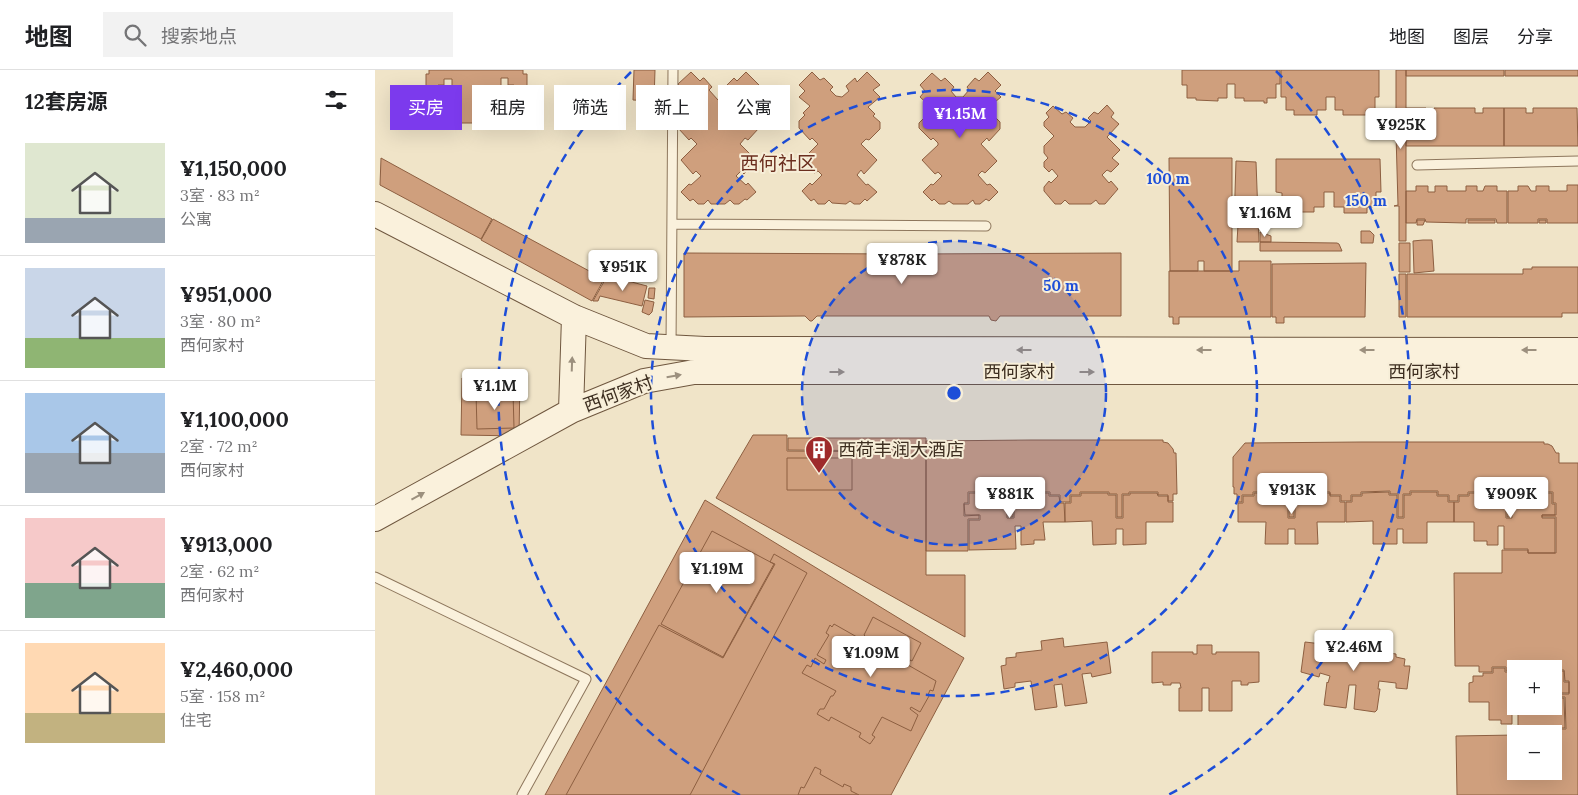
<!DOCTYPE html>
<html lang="zh">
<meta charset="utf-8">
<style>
body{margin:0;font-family:Lora,"Noto Sans SC",serif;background:#f2f2f2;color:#202124;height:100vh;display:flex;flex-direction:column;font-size:19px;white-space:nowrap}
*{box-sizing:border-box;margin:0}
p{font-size:16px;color:#757577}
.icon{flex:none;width:28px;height:28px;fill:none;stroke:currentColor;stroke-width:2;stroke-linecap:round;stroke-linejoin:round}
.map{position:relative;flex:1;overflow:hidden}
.drawer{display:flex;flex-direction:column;background:#fff;width:375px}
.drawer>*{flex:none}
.hud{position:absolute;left:15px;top:15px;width:475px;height:45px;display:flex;gap:10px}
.tools{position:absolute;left:1132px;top:590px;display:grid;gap:10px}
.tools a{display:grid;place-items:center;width:55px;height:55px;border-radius:0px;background:#fff;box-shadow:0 5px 20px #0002;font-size:25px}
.price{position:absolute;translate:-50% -42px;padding:0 11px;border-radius:5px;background:#fff;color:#222;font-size:16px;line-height:32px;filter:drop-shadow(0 1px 2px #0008)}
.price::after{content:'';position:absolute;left:50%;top:30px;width:15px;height:11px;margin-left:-8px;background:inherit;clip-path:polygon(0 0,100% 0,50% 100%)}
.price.active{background:#7c3aed;color:#fff}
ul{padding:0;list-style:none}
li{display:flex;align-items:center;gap:15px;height:125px;padding:0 25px}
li+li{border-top:1px solid #e0e0e0}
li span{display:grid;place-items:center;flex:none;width:140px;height:100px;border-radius:0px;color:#555}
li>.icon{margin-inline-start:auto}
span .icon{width:60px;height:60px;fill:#fffc;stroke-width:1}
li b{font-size:21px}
h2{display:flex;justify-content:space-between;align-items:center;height:60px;padding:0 25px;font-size:21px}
.chip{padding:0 18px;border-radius:0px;background:#fff;box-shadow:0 5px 20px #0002;font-size:18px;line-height:45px}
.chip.active{background:#7c3aed;color:#fff}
header{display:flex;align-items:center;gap:30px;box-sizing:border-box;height:70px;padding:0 25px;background:#fff;border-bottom:1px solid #e0e0e0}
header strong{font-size:24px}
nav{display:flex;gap:28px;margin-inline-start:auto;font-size:18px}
.search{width:350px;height:45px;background:#f2f2f2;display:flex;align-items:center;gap:12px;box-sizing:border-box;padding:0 18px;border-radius:0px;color:#757577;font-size:19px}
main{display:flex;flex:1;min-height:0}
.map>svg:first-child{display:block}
.building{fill:#cf9f7d;stroke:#8d5f41}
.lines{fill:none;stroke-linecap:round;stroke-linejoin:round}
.lane-casing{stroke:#8d765c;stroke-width:11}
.secondary-casing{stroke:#6f573f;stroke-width:26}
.lane{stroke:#faf1dc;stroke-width:9}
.secondary{stroke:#faf1dc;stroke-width:24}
.oneway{fill:#9c907e}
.ring{fill:none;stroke:#1d4ed8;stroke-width:2.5;stroke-dasharray:9 6}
.labels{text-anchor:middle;stroke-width:4;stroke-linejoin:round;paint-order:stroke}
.street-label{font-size:18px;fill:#3d2e20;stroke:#f7eed8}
.poi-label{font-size:18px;fill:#3d2e20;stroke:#f7eed8;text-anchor:start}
.neighbourhood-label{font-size:19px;fill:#6b2e1e;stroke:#f7eed8}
.centre{fill:#1d4ed8;stroke:#f7eed8;stroke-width:2.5}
.ring-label{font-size:15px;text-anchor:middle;font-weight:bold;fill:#1d4ed8;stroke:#f7eed8;stroke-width:4;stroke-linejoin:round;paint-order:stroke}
</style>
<header>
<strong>地图</strong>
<div class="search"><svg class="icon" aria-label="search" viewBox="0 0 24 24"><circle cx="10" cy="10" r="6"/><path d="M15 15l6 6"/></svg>搜索地点</div>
<nav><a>地图</a><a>图层</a><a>分享</a></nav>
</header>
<main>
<section class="drawer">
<h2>12套房源<svg class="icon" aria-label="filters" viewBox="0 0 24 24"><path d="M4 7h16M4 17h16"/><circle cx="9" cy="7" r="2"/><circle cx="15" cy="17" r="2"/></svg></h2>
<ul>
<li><span style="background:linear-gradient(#dfe7d0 75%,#9aa5b1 0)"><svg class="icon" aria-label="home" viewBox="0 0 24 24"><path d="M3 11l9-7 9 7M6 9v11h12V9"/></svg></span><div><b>¥1,150,000</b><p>3室 · 83 m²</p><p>公寓</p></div></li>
<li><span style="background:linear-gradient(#c9d6e8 70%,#8fb573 0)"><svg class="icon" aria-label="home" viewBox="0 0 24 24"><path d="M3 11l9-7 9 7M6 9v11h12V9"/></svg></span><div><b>¥951,000</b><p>3室 · 80 m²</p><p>西何家村</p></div></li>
<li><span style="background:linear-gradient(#a9c7e8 60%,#9aa5b1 0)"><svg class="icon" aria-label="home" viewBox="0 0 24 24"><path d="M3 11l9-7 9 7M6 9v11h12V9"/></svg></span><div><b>¥1,100,000</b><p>2室 · 72 m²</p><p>西何家村</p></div></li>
<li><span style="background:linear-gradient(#f6c9c9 65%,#7fa58c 0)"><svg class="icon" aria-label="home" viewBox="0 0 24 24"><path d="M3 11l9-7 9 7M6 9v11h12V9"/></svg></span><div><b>¥913,000</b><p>2室 · 62 m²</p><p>西何家村</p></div></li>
<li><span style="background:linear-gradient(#ffd9b3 70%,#c2b280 0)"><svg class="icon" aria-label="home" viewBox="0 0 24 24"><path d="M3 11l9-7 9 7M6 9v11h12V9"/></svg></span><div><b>¥2,460,000</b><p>5室 · 158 m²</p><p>住宅</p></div></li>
</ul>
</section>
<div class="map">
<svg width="1203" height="725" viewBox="0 0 1203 725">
<rect width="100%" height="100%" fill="#f0e4c8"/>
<!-- building -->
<path class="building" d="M54,0H148V4H152V17H139V15H133V8H126V26H136V47H126V53H77V47H68V26H77V9H69V15H63V18H51V4H54Z
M259,0H280L279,31L258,30Z
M807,0H905V14H901V28H892V33H889V31H869V28H860V14H852V28H843V31L821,30V28H812V15H807Z
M906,0H1004V27H1000V39L991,40V45H968V40H960V27H951V40H942V45H919V40H911V27H906Z
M1021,0H1031V171H1024V136H1019L1023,135L1021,64Z
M1031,0H1129V6H1031Z
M1130,0H1203V6H1130Z
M316,2L325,11L328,8H329L337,17L334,20L343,30L353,20L350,17L359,8L362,11L371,2L384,15L378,20L384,26L372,36L380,43L377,45L384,51V58L373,70L370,68L365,74L381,90L373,97H374L369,104L366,101L361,106L371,115L373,113L381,122L372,130L370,129L364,134H359L355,130L350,134H336L333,130L329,134H323L318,129L315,131L306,122L314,114L316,115L326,106L321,101L318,104L306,90L322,74L316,68L314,70L303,58V52L309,46L307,44L314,37L303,27L309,20L303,14Z
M437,2L445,10L449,8L458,17L455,20L461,26L467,27L474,21L471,16L480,8L482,12L492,2L505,15L498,20L505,27L493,37L500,44L498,46L505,52V59L494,70L491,69L486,74L502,90L489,104L486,100L482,105L491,115L493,114L502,122L492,131L490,129L485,134H479L475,131L471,134L457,133L454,130L450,134H443L439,129L436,131L427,121L435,113L437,115L447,105L443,101L439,103L427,90L443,74L437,68L435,70L424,58V51L430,45L428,43L435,36L424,27L430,21L424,15Z
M613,2L626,15L620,21L626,27L614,37L621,44L619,46L625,52V59L614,71L612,68L606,74L622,91L610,103L607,101L603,105L612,115L615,114L623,122L614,131L611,129L605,134H600L598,130L593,134H578L574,131L570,134H564L559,129L557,131L548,122L556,114L558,115L567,106L563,102L560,104L547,90L563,75V73L558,68L556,70L544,58V53L551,46L549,44L556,37L545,27L550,21L545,15L557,3L566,11L570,8L579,17L576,21L581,27H588L594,20L592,17L600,8L604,11Z
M732,35L739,43L736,47L744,54L732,67L745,80L737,88L744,94L736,102L732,100L727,105L734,113L736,111L743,119L730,134H724L721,130L716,134H694L690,130L686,134H680L669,121V117L674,111L676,113L683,106L677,99L674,102L669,97V92L673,88L669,83V76L679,66L669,56V52L674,47L671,43L678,36L687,44L691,42L698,48L695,52L700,57H710L716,51L713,48L719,42L723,44Z
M1031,38H1051V42L1059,43V38H1100V43H1108V38H1129V76H1031Z
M1129,38H1151V43H1158V38H1202L1203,76H1129Z
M6,88L117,149L106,169L5,115Z
M794,88H857V201H829V191H823V201H795Z
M901,89H1005L1006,122H1001V137H992V143H969V137H959V122H949V137H939V142H916V137H907V123L901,122Z
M861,91L881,92L884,172H862L863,155H859Z
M1192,115H1203V153H1172V149H1163V153H1133V121H1143V116H1153L1156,121H1161V116H1174V121H1192Z
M1041,116H1053V122H1060V116H1072V121H1091V116H1102V121H1108L1110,116H1122V121H1132V153H1122L1121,149H1091V153L1051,152L1050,149H1042L1041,153H1031V121H1041Z
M118,149L229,209L217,231L106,170Z
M1042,150H1050L1048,155H1042Z
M1093,150H1120V153H1093Z
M1164,150H1171V153H1164Z
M986,161H995L999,165L998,173H986Z
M885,162L896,166V172H885Z
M1048,170H1057L1059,201L1039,203L1038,171Z
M885,172L962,173L964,174L967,181H885Z
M1024,173H1035V202H1024Z
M528,180H536V184L746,183V246H625L621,251L616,250L614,246H442L437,251H435L430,246L309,247V183L528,184Z
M864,191H896V247H804V254H798V247H794V201H864Z
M991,193L990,247H909V253H901V247H897V194Z
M1157,197H1203V243H1187V247H1032V204H1148V199H1157Z
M1024,204H1031V247H1024Z
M231,208L248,213L249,210L272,216L267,236L225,226L223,231H218Z
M274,218H280L279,229L273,228Z
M270,230L279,232L277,242L274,245L267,242Z
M87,308L145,309L144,366L86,365Z
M138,322L139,358L102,359L101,323Z
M378,365H412V381L534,382V377H541V382H551V505H590V567L341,428Z
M413,368H551V379H542V376H533V381L413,380Z
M656,370H788V372L793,373L798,379L799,383H801L802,424H798V431H793V425H783V422H754V424H747V447H742V424H734V422H705V425H695V432H685V425H675V422H645V424H638V447H633V424H626V422H593V433H589V446L604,445V449H593V481H551V371Z
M986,372H1169V374H1173L1177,376L1181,383H1184V393H1203V725H1082L1081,666L1141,665V701H1179L1178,664L1180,663V659H1191L1190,627H1179V624H1194V611H1190L1189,600H1179L1177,596H1164V599H1141V604H1138L1137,601H1131V597H1117V602H1104V596H1080L1079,503H1127V480H1153V483H1181V447H1167V445H1181V433H1178V422H1164V417H1150V422H1144V424H1136V447H1132V424H1124V422H1118L1117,417H1103V422H1093V425H1083V431H1074V425H1063V421H1035V424H1028V447H1023V424H1015V421L986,422V425H976V431H966V425H955V422H926V424H919V447H914V424H907V422H878V425H867V432H862V424H859V417H858V387L870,373Z
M412,388H477V420H412Z
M1151,417H1164V423H1177V434H1180V445H1167V448H1180V483H1153V479H1129V456H1123V475H1112V471H1099V452H1079V432H1084V426H1094V423H1104V418H1117V423H1123V425H1131V448H1137V425H1145V423H1151Z
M1014,422V425H1022V448H1029V425H1036V422H1062V426H1073V432H1079V452H1052V473H1028V459H1022V474H998V451L971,452V432H977V426H987V423Z
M594,423H625V425H632V448H639V425H646V423H674V426H684L685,433H689L690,452H668L670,470H659V474L646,475V456H640L641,479L594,480V450H605V445H590L589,434H594Z
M706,423H733V425H741V448H748V425H755V423H782L783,426H793V432H798V452H771V474L748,475V459H741V474L718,475L717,451L690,452V433H696V426H706Z
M879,423H906V425H913V448H920V425H927V423H955V426H965V432H970V452H942L943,474H920V459H913V474H890L891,452H863V433H868V426H879Z
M330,430L589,588L516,725H170Z
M337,461L399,494L348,587L286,554Z
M399,484L432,503L315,725H191L284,555L348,588L400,494L395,492Z
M498,547L546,573L537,591L535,590L533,595L561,611L558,621L555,620L553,625L554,626L545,642L536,637L535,639L543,645L536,661L507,647L497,665L500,667L495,674L484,667L486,663L456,647L454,651L442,644L445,639H449L456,626H458L461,621L427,603L432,595L436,597L440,588L449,594L451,590L442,585L454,565L451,563L455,555L457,557L459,554L489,571L491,567L489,565Z
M688,568L689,577L732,572L736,603L717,607L716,603L707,604L712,633L690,636L687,614L679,615L682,637L660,640L656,611L640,613V617L629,619L626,596L631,595V588L641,587V583L667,580L666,571Z
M974,568L995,571V580L1021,584V587L1030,589L1029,596H1035L1032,619L1021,618V613L1004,611L1003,619H1005L1002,640L1000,642L979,639L981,615H974L971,638L949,635L952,612L953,613L955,606L945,603L944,607L926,602L930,572L973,577Z
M822,575H837V584H841V582H884V612L873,613V615H866V611H857V641H834V618H827V641H804V618H806L805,613H796V615H788V612L777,613V582H818V584H822Z
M1118,598H1130V602H1137V605H1141V636H1137V654H1126V650H1114V632H1094V613L1098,612V606H1108V603H1118Z
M1179,601H1189V612H1194V623H1179Z
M1179,628H1189L1190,658H1179V663H1154V659H1143V636H1179Z
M440,697L446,700L445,704L468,717L469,714L476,717V721L484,725H423L426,717L429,718Z"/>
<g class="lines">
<defs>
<path id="lane" d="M1042,95L1203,91
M297,154L611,156
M296,277L298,0
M0,507L211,609L147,725"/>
<path id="secondary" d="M0,144L199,247L271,276L330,279L1203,280
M196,341L199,247
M0,449L196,341L269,311L319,302H1203"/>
</defs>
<!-- lane casing -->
<use href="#lane" class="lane-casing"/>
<!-- secondary casing -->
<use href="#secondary" class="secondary-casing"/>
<!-- lane -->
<use href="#lane" class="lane"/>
<!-- secondary -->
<use href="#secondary" class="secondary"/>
</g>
<!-- one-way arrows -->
<defs><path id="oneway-solid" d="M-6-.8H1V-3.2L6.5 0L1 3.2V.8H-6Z" transform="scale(1.25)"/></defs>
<g class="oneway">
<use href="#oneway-solid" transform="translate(649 280) rotate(-180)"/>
<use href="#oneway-solid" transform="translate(829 280) rotate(-180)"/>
<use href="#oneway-solid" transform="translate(992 280) rotate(-180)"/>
<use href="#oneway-solid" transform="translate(1154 280) rotate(-180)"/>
<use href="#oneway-solid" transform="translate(197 294) rotate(-88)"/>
<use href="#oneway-solid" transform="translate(462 302)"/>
<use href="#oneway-solid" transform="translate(712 302)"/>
<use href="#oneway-solid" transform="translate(299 306) rotate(-10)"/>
<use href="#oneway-solid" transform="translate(43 426) rotate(-29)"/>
</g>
<!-- distance rings -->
<circle cx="579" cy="323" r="152" fill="#1d4ed8" fill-opacity=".12"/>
<g class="ring">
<circle cx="579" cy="323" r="152"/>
<circle cx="579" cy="323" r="303"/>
<path d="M365 725A455 455 0 0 1 257 1M901 1A455 455 0 0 1 793 725"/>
</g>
<!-- icons -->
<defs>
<symbol id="building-pin" viewBox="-11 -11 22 30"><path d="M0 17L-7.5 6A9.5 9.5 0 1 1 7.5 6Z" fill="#9e2a2b" stroke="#f7eed8"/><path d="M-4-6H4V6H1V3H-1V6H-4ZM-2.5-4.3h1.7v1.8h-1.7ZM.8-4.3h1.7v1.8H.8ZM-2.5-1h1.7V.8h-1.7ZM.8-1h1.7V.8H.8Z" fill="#fff"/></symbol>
</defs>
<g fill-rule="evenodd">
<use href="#building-pin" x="428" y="364" width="32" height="43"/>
</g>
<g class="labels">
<!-- street labels -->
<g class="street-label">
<text x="644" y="308">西何家村</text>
<text x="1049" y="308">西何家村</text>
<text transform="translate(243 324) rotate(-20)" y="6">西何家村</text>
</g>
<!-- poi labels -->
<g class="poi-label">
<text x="463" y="386">西荷丰润大酒店</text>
</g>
<!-- neighbourhood labels -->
<g class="neighbourhood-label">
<text x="403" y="100">西何社区</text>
</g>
</g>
<circle cx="579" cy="323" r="8" class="centre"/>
<g class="ring-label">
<text x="793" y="114">100 m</text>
<text x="991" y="136">150 m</text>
<text x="686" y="221">50 m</text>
</g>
</svg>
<div class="tools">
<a>+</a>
<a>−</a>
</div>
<b class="price active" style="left:585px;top:69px">¥1.15M</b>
<b class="price" style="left:1026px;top:80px">¥925K</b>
<b class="price" style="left:890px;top:168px">¥1.16M</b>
<b class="price" style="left:527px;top:215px">¥878K</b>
<b class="price" style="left:248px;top:222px">¥951K</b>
<b class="price" style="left:120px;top:341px">¥1.1M</b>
<b class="price" style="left:917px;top:445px">¥913K</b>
<b class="price" style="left:635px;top:449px">¥881K</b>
<b class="price" style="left:1136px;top:449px">¥909K</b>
<b class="price" style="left:342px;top:524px">¥1.19M</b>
<b class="price" style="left:979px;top:602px">¥2.46M</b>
<b class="price" style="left:496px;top:608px">¥1.09M</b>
<div class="hud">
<a class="chip active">买房</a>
<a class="chip">租房</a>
<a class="chip">筛选</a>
<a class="chip">新上</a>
<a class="chip">公寓</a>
</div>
</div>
</main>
